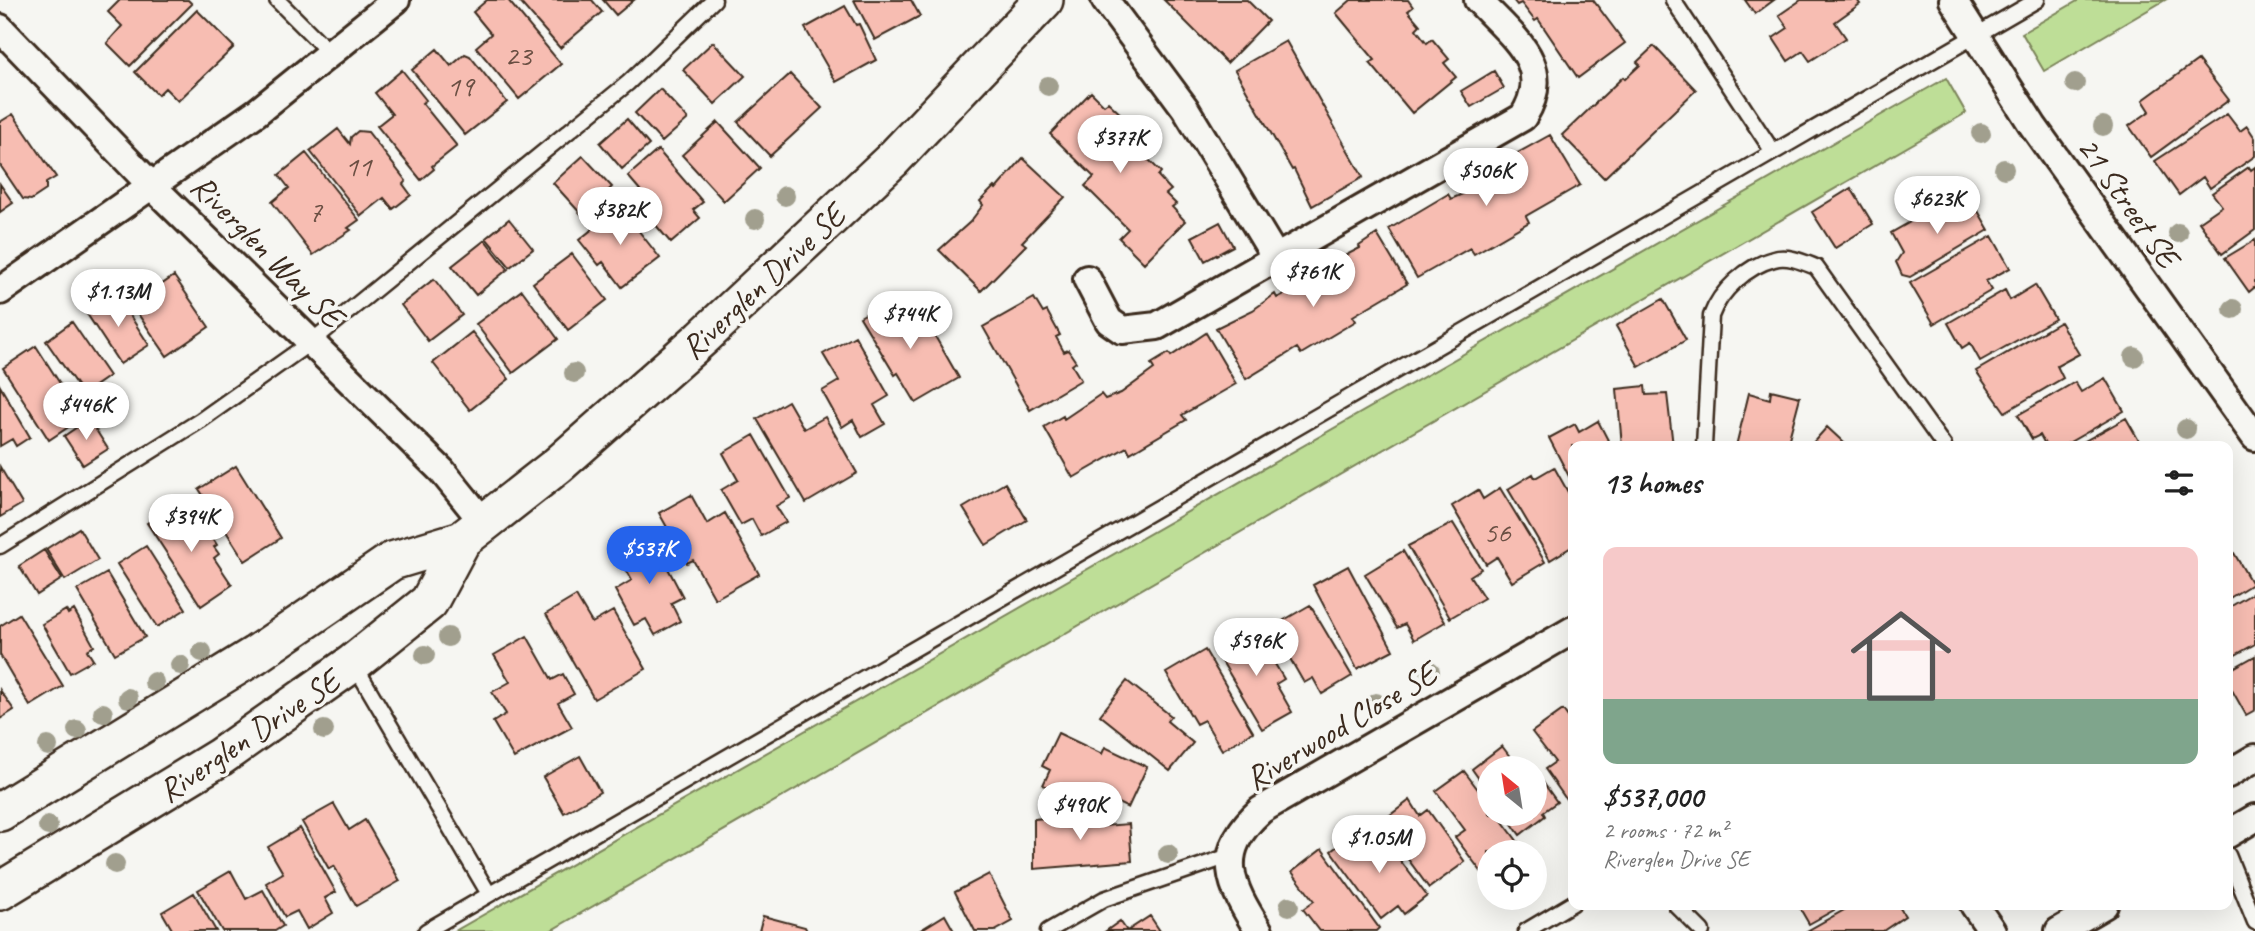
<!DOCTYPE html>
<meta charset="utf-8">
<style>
body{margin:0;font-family:Caveat,sans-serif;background:#f6f6f6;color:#222;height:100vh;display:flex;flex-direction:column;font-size:26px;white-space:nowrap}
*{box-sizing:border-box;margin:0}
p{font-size:23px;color:#767676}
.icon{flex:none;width:38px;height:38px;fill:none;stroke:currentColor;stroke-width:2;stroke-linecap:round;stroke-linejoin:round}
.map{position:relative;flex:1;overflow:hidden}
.side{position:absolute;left:1568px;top:441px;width:665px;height:469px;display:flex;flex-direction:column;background:#fff;border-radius:14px;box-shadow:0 7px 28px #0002}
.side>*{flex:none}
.needle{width:46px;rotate:330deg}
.buttons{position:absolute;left:1477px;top:756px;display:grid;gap:14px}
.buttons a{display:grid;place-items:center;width:70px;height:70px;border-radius:50%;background:#fff;box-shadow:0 7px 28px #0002;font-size:35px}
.price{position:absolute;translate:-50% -60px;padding:0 16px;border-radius:24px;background:#fff;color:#222;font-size:23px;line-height:46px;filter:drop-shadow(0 2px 4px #0008)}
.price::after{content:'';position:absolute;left:50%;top:42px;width:21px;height:16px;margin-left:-10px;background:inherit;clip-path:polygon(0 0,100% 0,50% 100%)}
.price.current{background:#2563eb;color:#fff}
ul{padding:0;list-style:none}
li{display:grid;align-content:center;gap:14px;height:371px;padding:0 35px}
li+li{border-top:2px solid #e0e0e0}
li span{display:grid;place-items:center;height:217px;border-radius:14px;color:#555}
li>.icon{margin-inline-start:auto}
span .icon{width:126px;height:126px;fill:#fffc;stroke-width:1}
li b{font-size:30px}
h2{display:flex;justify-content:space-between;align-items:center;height:84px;padding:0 35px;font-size:30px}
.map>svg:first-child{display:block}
.green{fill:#bede97;stroke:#7c845a;stroke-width:2}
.building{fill:#f7bdb2;stroke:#3b2a1e;stroke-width:2}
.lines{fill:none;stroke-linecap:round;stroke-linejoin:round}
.lane-casing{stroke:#3b2a1e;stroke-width:19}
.street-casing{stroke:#3b2a1e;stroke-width:32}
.secondary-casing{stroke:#3b2a1e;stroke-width:42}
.lane{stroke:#f6f6f2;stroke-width:14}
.street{stroke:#f6f6f2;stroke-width:26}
.secondary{stroke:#f6f6f2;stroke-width:37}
.tree{fill:#a19f8e}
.labels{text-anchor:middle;stroke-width:7;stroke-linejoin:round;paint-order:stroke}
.number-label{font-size:30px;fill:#6a4f43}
.street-label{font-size:33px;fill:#3b2a1e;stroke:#f6f6f2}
</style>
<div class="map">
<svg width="2255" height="931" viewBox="0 0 2255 931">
<rect width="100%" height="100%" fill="#f6f6f2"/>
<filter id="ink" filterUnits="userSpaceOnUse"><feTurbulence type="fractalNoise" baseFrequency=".0143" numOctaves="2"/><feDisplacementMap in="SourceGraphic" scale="14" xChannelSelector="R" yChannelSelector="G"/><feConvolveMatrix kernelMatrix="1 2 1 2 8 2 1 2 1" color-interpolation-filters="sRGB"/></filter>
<g filter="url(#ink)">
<!-- green -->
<path class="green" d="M2079,0H2165L2044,71L2022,33Z
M1946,78L1966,113L550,931H455Z"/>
<!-- building -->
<path class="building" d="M120,0H188L192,4L130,66L107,43L122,26L108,12Z
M487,0H508L561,64L519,99L476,47L491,34L473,12Z
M518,0H592L602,12L560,48Z
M603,0H634L616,15Z
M854,0H911L920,16L875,40Z
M1164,0H1247L1268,21L1227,63Z
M1351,0H1408L1413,7L1408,11L1420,25L1416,29L1427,43L1432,39L1449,59L1444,63L1456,77L1412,113L1370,63L1375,60L1336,13Z
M1513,0H1593L1625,43L1578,78L1538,19L1535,21L1521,3L1517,5Z
M1745,0H1774L1755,14Z
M1801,0H1857L1860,4L1835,22L1846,38L1810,61L1803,51L1788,61L1773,38L1788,28L1779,15Z
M845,6L856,25L859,24L876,60L836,82L805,28Z
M197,10L234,47L178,101L165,88L158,95L135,72Z
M1286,41L1363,177L1312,206L1294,169L1292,170L1235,70Z
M713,42L745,76L715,104L683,70Z
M1654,46L1696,90L1604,178L1562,135L1623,77L1625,79L1640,65L1637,62Z
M437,49L451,66L465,54L470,56L507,102L465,135L412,70Z
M2198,60L2229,100L2151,157L2129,126L2150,111L2143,100Z
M402,70L426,100L422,103L457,146L432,166L434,169L421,180L377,126L392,114L375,93Z
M1494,71L1504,88L1471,107L1461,91Z
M790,74L822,108L770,156L738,122Z
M660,89L688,119L662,142L635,113Z
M1091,92L1104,105L1108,102L1127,120L1123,124L1138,139L1129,147L1140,159L1144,155L1161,172L1158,176L1171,190L1166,194L1176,204L1172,207L1185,221L1144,263L1119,238L1128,229L1085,186L1094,177L1050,134Z
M13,114L56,177L46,183V190L31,200L23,199L0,165V122Z
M2227,114L2240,131L2247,126L2255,138V156L2210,188L2203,177L2179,195L2155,161Z
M627,119L649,145L622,169L600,143Z
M718,122L760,168L724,201L682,155Z
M338,129L350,144L351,137L358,131L368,132L406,181L403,184L411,195L393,209L384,198L361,216L310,151Z
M1550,135L1580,185L1526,216L1529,222L1474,254L1470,248L1417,278L1389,229L1448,194L1451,199L1481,186L1479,183L1498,172L1494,166Z
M658,150L703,202L693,210L700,218L671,243L632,197L640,190L628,176Z
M306,153L359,220L348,228L351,230L313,255L272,202L289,188L279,175Z
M583,156L612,187L582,215L553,183Z
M1023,158L1065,197L1022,242L1026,245L981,291L939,250L970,222L983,205L980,201L994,187L996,189Z
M2249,167L2251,170L2255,167V230L2222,254L2199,222L2222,206L2212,193Z
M0,184L13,203L0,212Z
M1851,188L1873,224L1835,248L1812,212Z
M1970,197L1989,230L1910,277L1902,275L1896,262L1902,253L1891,233L1933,209L1937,216Z
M620,207L660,258L622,287L603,262L599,265L579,240Z
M509,219L533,249L510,267L486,238Z
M1220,222L1233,246L1205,261L1192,237Z
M1377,234L1407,284L1353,316L1356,321L1301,354L1297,348L1246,379L1216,328L1253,310L1275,294L1277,298L1290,291L1292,295L1309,286L1307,283L1325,272L1323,267L1360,248L1359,246Z
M1992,236L2010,268L1986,281L1992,290L1934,324L1910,283Z
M485,240L508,269L476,295L452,266Z
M2255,240V287L2249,292L2225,258Z
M572,254L607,300L568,330L533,283Z
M174,276L209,327L167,356L127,298L150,282L155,289Z
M434,279L462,315L428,341L401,305Z
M2035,285L2055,319L1980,361L1970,343L1962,348L1948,323L2005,290L2010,300Z
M522,290L558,339L513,373L476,324Z
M116,294L149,345L120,364L87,314Z
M1034,298L1043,313L1047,311L1060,335L1056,337L1064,352L1068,350L1076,362L1072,365L1081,380L1030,410L983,327Z
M891,299L907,326L924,317L959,378L916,403L898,373L895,375L860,317Z
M1663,299L1686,340L1639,367L1616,326Z
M72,322L109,376L83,394L46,341Z
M2060,322L2079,354L2057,366L2063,378L2005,412L1976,371Z
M472,332L509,379L470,410L433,363Z
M1206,333L1236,384L1182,415L1186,420L1130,453L1127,447L1073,478L1044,427L1063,416L1064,419L1101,394L1105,399L1121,393L1154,369L1151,364L1169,353L1171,356Z
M855,336L889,396L874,405L885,424L862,437L853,420L842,427L822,391L839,381L823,354Z
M36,346L82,418L49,440L3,368Z
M2105,378L2124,411L2063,446H2046L2040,435L2032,439L2018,415L2075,382L2081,392Z
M0,386L30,437L16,446L12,439L0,446Z
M1645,386L1646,395L1667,394L1673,446H1622L1617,389Z
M1771,390L1800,397L1787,446H1736L1749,393L1770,399Z
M788,401L804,429L825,417L857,473L806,503L757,419Z
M2126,418L2142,446H2076Z
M89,419L108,449L83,465L64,436Z
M1598,421L1611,446H1573V484L1549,438L1575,424L1579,432Z
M1827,427L1841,440L1847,446H1810Z
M754,435L790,498L776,506L786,522L761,536L752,519L741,525L721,490L738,480L723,453Z
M236,466L281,538L245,561L199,489Z
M0,467L22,504L0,517Z
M1554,467L1573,501V516L1570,518L1573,524V546L1550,560L1508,489L1533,474L1535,478Z
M1005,483L1027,520L986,545L963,508Z
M1500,488L1545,562L1512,582L1497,557L1486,564L1452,506L1478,490L1483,499Z
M691,495L707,524L725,513L759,574L715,599L693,560L687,563L659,513Z
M175,505L190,528L202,521L217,545L214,547L219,554L214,558L232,585L201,606L147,523Z
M1453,523L1481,569L1470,576L1484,598L1450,618L1408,546Z
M79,528L98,560L65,580L46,549Z
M650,534L683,597L671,603L680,621L655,635L646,619L634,625L615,590L632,580L617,552Z
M146,546L186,609L157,627L117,564Z
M44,550L62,579L37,595L19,566Z
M1403,551L1445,622L1414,640L1405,624L1397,628L1365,574Z
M2234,553L2252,584L2228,599V557Z
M1348,566L1393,650L1357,669L1313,585Z
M107,573L145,637L115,654L77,590Z
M2255,592V644L2228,659V608Z
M576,596L592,623L613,611L646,669L594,699L546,614Z
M1310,605L1352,676L1322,694L1313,678L1304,683L1272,627Z
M66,610L68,614L74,610L94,646L87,650L93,660L70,673L42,624Z
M19,614L63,686L30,706L0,655V626Z
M1254,629L1284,679L1276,684L1292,712L1262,729L1216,651Z
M527,636L552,680L563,674L574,694L558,703L572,727L514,758L493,722L506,714L492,692L510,682L494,655Z
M1205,650L1253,732L1222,750L1204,720L1196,724L1166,673Z
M2255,656V710L2246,715L2228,683V671Z
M1127,681L1171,716L1167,721L1193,743L1170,771L1100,715Z
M0,690L14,710L0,719Z
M1563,710L1573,724V809L1545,769L1555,762L1532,732Z
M1058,733L1102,754L1105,747L1147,767L1128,808L1097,793L1091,808L1043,785L1050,770L1042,766Z
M1502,746L1517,766L1526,760L1532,768H1489V793L1472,769Z
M580,756L600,792L564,813L543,777Z
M1464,771L1489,804V814H1497L1521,846L1512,852H1489V870L1483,874L1455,837L1465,830L1436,791Z
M1535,771L1557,802L1543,812L1545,816L1520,835L1505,814H1535Z
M1410,800L1420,816L1428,810L1465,862L1429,888L1381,822Z
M334,804L349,830L365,820L400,881L356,906L334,866L329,869L302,822Z
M1102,813L1103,826L1129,824L1132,861L1034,869V819Z
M300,828L336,892L325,898L333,913L307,929L297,911L285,917L266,883L283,873L268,847Z
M1362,828L1379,850L1387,843L1427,896L1404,914L1398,906L1381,919L1331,851Z
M1322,849L1379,928L1376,931H1320L1303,909L1314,901L1292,872Z
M231,871L246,899L263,890L283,926L275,931H222L198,890Z
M989,874L1013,921L995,931H975L955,892Z
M194,893L216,931H173L162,912Z
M1798,905H1843L1809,924Z
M1853,905H1898L1905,916L1883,931H1807Z
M945,915L954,931H919Z
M763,916L805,927L807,931H759Z
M1150,916L1160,931H1127Z
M1120,921L1127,931H1106Z"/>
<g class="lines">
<defs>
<path id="lane" d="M277,0L331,54
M1673,0L1773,152
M1704,446L1711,316C1720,291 1747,266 1774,259C1788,255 1803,262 1816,267L1944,446
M0,546L201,420L311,342L628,83L714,0
M354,664L489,894
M2228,855L2255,922
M1676,905L1702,931
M426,931L2037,0
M1048,931L1104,899L1232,855
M1526,931L1573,903"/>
<path id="street" d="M1105,0L1185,108L1276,258
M1953,0L2033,126L2255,437
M0,28L152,186L442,471L484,523
M1087,279L1109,321L1122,330L1157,326L1523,117C1556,65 1512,37 1478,0
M0,291L257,112L396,0
M2228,774L2255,758
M2228,834L2255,818
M1974,905L1992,931
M1259,931C1230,885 1213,853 1261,810L1573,630
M2059,931L2104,905"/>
<path id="secondary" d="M0,812L255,655L392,561L462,540L484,523L558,465L702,338L892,160L1044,0
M0,891L220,757L353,663L429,602L462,540"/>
</defs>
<!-- lane casing -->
<use href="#lane" class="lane-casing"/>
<!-- street casing -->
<use href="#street" class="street-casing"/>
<!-- secondary casing -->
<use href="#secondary" class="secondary-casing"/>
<!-- lane -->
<use href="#lane" class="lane"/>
<!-- street -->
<use href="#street" class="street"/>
<!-- secondary -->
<use href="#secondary" class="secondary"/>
</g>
<!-- trees -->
<g class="tree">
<circle cx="2075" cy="83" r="10"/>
<circle cx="1048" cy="86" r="10"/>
<circle cx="2103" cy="126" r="10"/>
<circle cx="1981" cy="133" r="10"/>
<circle cx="2004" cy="169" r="10"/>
<circle cx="785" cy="196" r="10"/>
<circle cx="755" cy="219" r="10"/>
<circle cx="2178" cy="233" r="10"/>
<circle cx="2233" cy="309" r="10"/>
<circle cx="2134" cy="357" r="10"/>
<circle cx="574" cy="373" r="10"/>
<circle cx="2186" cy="429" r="10"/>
<circle cx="448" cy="637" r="10"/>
<circle cx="202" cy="652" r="10"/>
<circle cx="425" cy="655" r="10"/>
<circle cx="180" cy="665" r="10"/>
<circle cx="1430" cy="671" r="10"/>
<circle cx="154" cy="682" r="10"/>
<circle cx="128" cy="698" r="10"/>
<circle cx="1376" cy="703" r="10"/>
<circle cx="103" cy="713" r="10"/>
<circle cx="77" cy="730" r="10"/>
<circle cx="324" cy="730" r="10"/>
<circle cx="48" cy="746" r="10"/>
<circle cx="48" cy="826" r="10"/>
<circle cx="1168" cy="854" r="10"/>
<circle cx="115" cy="864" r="10"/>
<circle cx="1289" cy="906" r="10"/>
</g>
</g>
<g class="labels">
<!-- number labels -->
<g class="number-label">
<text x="518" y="65">23</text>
<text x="460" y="96">19</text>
<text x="358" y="176">11</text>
<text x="315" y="221">7</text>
<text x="1497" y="542">56</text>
</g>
<!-- street labels -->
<g class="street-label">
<text transform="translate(2129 201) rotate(55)" y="12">21 Street SE</text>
<text transform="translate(268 250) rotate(45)" y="12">Riverglen Way SE</text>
<text transform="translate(762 281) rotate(-43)" y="12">Riverglen Drive SE</text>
<text transform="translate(1340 725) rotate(-31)" y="12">Riverwood Close SE</text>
<text transform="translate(248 735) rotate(-34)" y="12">Riverglen Drive SE</text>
</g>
</g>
</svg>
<div class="buttons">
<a><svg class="needle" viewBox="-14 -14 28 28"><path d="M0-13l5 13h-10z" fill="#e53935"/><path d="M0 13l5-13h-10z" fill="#767676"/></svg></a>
<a><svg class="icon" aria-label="locate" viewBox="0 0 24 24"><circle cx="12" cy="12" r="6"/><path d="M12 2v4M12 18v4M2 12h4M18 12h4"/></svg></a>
</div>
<b class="price" style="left:1120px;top:175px">$377K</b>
<b class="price" style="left:1486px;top:208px">$506K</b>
<b class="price" style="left:1937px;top:236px">$623K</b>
<b class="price" style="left:620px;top:247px">$382K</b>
<b class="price" style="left:1313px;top:309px">$761K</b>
<b class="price" style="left:118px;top:329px">$1.13M</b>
<b class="price" style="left:910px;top:351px">$744K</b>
<b class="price" style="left:86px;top:442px">$446K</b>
<b class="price" style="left:191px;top:554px">$394K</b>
<b class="price current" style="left:649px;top:586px">$537K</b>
<b class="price" style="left:1256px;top:678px">$596K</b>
<b class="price" style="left:1080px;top:842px">$490K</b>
<b class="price" style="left:1379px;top:875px">$1.05M</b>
<section class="side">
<h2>13 homes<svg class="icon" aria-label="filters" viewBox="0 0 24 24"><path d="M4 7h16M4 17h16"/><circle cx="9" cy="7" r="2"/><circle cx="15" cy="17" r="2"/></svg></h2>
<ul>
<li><span style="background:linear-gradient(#f6c9c9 70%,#7fa58c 0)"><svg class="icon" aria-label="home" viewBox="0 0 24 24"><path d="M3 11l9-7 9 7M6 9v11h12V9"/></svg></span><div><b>$537,000</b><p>2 rooms · 72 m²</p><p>Riverglen Drive SE</p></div></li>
</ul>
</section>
</div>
